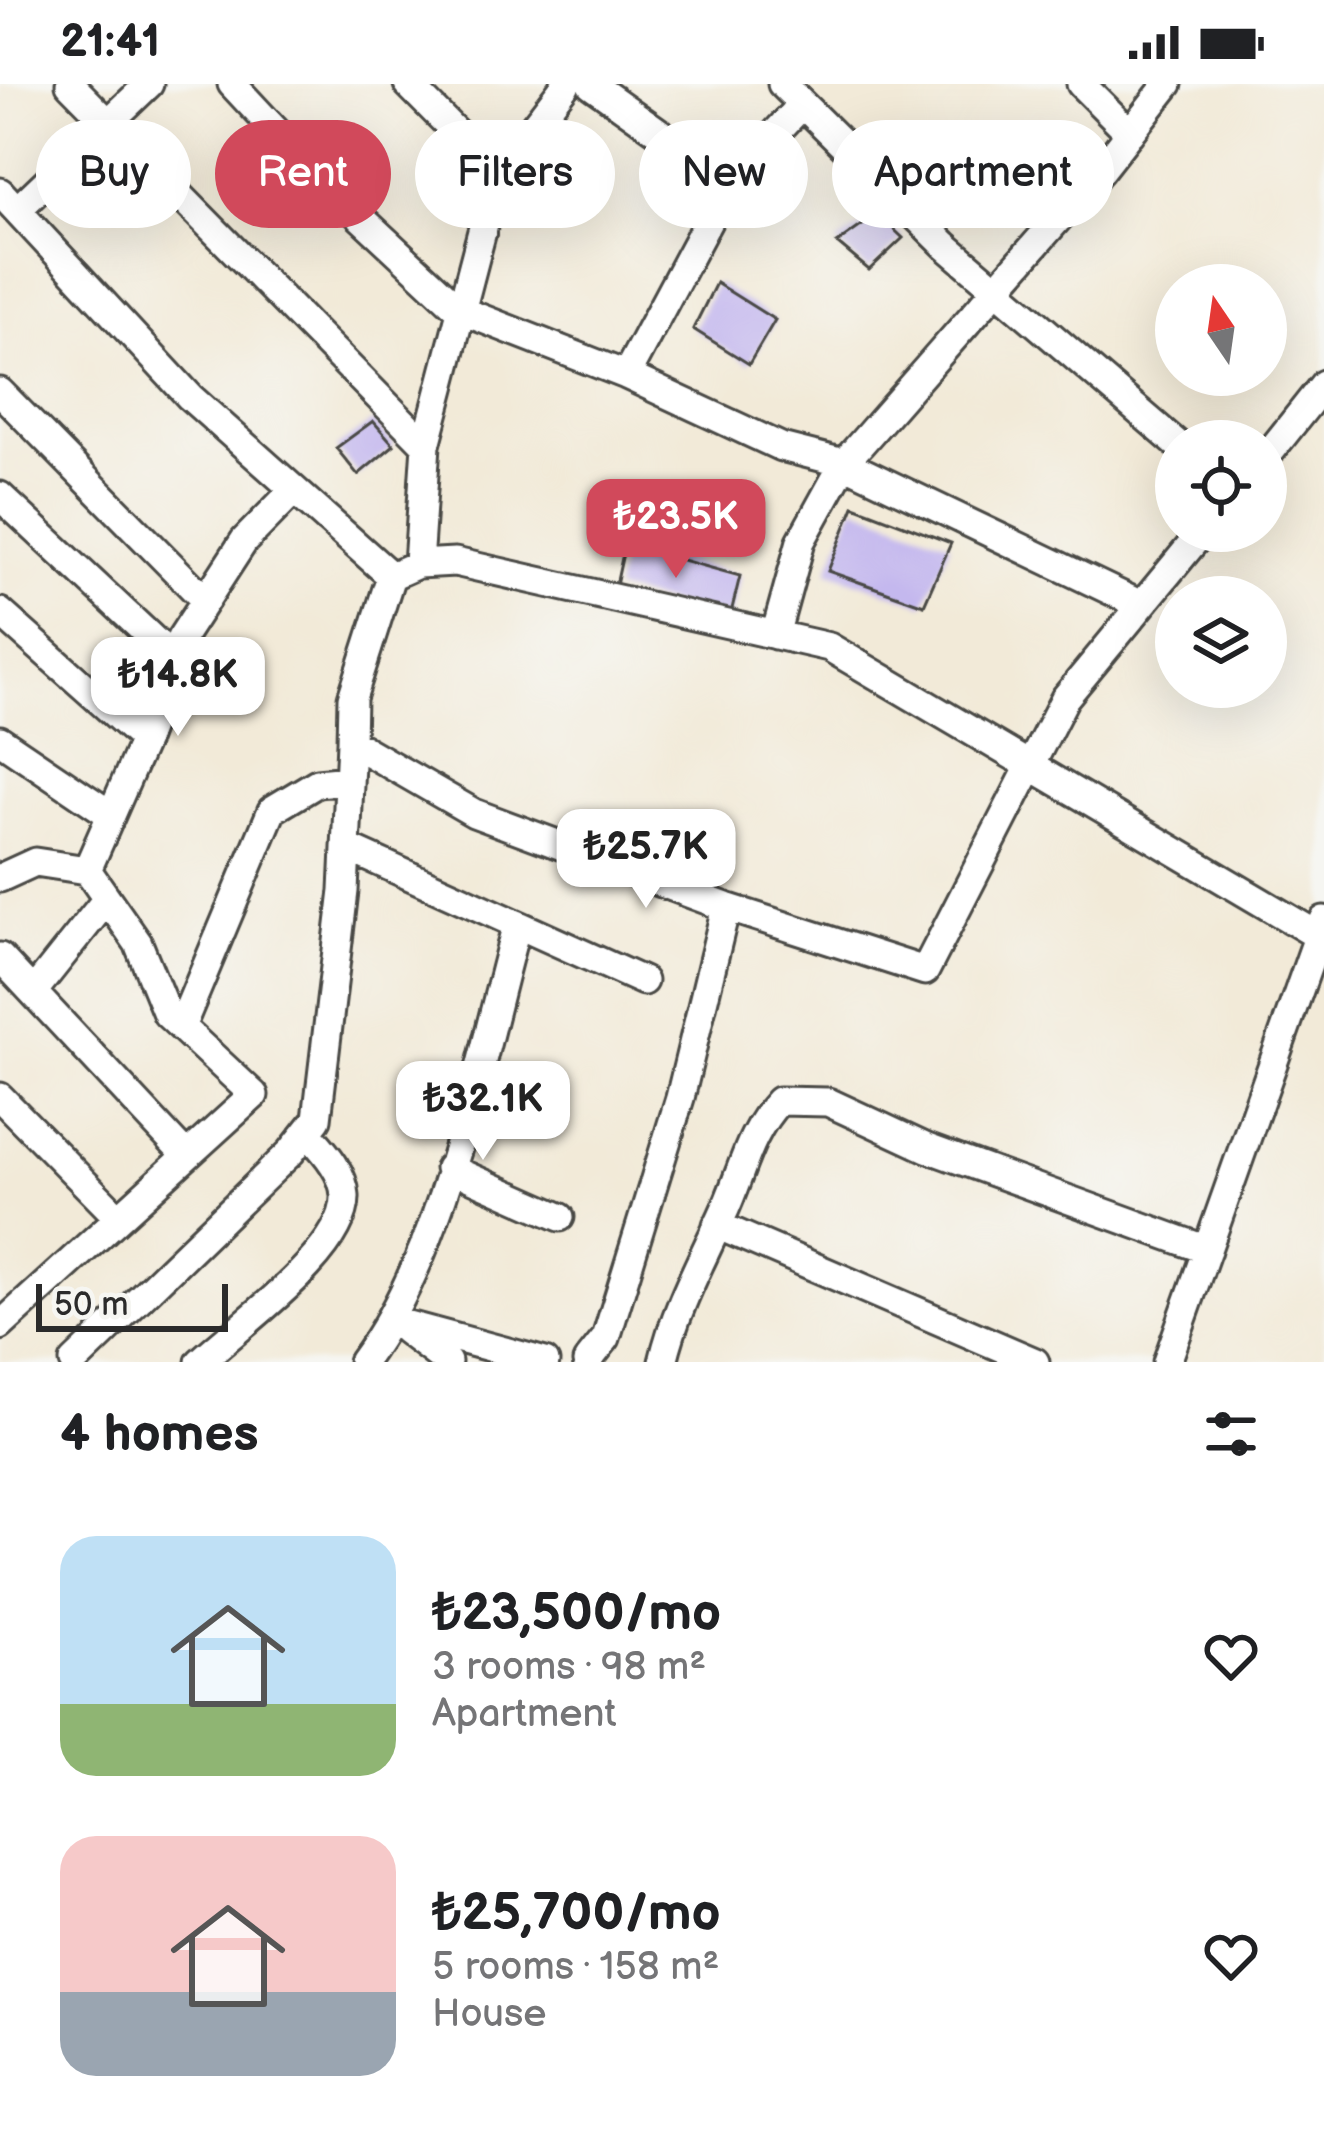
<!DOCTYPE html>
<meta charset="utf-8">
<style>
body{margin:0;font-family:"Balsamiq Sans",sans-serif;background:#f2f2f2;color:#202124;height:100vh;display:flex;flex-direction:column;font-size:45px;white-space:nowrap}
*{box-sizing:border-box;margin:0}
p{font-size:39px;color:#757577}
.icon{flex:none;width:66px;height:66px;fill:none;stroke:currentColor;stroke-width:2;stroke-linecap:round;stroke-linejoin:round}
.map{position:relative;height:1278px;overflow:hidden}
.drawer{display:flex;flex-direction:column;background:#fff;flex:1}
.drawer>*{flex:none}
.guide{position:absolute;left:36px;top:36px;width:1254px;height:108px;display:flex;gap:24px}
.needle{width:78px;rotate:347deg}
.tools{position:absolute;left:1155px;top:180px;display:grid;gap:24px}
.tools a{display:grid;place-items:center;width:132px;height:132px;border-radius:50%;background:#fff;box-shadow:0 12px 48px #0002;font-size:60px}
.scale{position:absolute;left:36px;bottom:30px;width:192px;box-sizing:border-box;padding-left:12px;border:6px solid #2b2b2b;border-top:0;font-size:33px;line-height:42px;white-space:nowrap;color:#2b2b2b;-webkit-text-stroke:9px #f6f6f2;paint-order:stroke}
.price{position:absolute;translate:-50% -102px;padding:0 27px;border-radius:24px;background:#fff;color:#222;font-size:39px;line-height:78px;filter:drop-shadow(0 3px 6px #0008)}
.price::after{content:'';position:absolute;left:50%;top:72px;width:36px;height:27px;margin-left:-18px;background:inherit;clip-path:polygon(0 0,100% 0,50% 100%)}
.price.selected{background:#d1495b;color:#fff}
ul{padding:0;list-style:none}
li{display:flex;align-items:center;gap:36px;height:300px;padding:0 60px}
li span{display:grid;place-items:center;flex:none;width:336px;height:240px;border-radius:36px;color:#555}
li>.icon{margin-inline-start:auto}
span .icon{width:144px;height:144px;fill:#fffc;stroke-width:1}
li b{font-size:51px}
h2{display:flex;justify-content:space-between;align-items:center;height:144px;padding:0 60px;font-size:51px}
.pill{padding:0 42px;border-radius:54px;background:#fff;box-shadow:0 12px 48px #0002;font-size:42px;line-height:108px}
.pill.selected{background:#d1495b;color:#fff}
.status{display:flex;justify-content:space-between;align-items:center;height:84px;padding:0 60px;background:#fff;direction:ltr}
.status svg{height:33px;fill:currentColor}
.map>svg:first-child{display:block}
.building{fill:#c4b8ee}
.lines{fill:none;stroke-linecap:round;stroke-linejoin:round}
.minor-casing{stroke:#494845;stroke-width:33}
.minor{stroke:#fff;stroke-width:27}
</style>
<div class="status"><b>21:41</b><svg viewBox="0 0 49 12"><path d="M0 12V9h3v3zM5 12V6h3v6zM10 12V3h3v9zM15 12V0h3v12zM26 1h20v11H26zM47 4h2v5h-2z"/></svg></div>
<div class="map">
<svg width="1324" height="1278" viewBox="0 0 1324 1278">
<rect width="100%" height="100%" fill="#f6f6f2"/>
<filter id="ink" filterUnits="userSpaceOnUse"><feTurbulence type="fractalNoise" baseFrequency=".00833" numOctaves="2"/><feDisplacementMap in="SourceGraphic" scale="24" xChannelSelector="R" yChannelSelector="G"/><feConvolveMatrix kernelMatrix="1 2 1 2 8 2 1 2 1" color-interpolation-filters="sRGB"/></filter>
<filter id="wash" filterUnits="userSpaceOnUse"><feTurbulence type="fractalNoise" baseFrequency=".004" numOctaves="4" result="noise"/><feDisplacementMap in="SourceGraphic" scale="48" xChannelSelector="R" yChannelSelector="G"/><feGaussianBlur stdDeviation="2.7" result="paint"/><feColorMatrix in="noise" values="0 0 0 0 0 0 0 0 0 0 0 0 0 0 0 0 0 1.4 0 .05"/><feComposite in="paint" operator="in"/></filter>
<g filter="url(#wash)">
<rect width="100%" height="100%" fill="#f2ead8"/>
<g id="blocks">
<!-- building -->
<path class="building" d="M878,130L903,154L869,186L837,159Z
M716,199L775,236L749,280L693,245Z
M373,337L394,361L358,391L336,364Z
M854,422L951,459L924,521L828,487Z
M625,460L740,492L730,533L615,506Z"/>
</g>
</g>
<g filter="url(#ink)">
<use href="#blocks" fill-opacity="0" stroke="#494845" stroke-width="3"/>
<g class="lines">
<defs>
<path id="minor" d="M70,0L426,361
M232,0L329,104L460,226L626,291L781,363L844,379L1141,521
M408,0L497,90
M591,0L729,98
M782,0L945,161L1176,359
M1081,0L1130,49
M0,108L190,313L391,492L418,480L455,478L829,563L1317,851
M17,126L149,0
M626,291L729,98L802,21
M0,308L205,516
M1266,373L1324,300
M0,412L173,574
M418,480L426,361L497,90L566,0
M391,492L352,614L351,658L474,729L726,823L925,887L1065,614L1203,447
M0,528L144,656
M775,551L801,457L844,379L1099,88L1168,0
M0,656L111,731
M346,763L643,897
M0,794L35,778L87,786L144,656L181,554L244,457L294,406
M0,873L186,1072
M33,908L107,815
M181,943L272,726L317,699L349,696
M0,1013L118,1133
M449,1084L560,1133
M717,1141L1035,1278
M393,1237L545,1278
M0,1242L254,1011L167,930L138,859L87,786
M405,1246L447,1278
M74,1278L291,1068L317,1035L344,807L351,658
M200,1278C239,1241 347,1167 345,1112C344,1087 322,1065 307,1048
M362,1278C445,1167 480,975 517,840
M587,1278L606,1254L680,1014L726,823
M663,1278C675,1226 700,1180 722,1132C742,1090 747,1051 779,1017L828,1018L927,1064L1207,1166
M1167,1278L1324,836"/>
</defs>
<!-- minor casing -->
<use href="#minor" class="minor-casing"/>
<!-- minor -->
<use href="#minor" class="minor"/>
</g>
</g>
</svg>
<div class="tools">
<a><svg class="needle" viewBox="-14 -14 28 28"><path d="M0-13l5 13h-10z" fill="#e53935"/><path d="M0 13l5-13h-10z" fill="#757577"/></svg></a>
<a><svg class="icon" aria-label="locate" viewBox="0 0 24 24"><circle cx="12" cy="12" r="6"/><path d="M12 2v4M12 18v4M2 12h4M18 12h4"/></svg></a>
<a><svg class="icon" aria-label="layers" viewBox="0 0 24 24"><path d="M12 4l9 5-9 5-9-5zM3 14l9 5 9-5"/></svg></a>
</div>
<div class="scale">50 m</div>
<b class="price selected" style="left:676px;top:497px">₺23.5K</b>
<b class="price" style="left:178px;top:655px">₺14.8K</b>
<b class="price" style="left:646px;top:827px">₺25.7K</b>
<b class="price" style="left:483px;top:1079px">₺32.1K</b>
<div class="guide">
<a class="pill">Buy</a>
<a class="pill selected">Rent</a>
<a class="pill">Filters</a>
<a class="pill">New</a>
<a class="pill">Apartment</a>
</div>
</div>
<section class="drawer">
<h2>4 homes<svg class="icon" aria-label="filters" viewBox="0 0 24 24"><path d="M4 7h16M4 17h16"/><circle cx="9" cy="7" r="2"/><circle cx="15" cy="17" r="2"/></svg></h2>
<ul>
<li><span style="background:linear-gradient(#bfe0f5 70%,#8fb573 0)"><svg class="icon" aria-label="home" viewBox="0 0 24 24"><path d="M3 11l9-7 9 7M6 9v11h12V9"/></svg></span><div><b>₺23,500/mo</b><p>3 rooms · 98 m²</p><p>Apartment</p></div><svg class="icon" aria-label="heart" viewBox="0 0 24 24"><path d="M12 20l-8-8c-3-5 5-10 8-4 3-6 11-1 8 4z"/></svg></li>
<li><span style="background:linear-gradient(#f6c9c9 65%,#9aa5b1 0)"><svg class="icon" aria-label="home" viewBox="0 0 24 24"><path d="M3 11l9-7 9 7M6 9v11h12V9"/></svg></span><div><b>₺25,700/mo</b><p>5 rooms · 158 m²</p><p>House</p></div><svg class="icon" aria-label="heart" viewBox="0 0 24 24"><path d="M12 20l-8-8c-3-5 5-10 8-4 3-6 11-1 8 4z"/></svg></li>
</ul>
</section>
